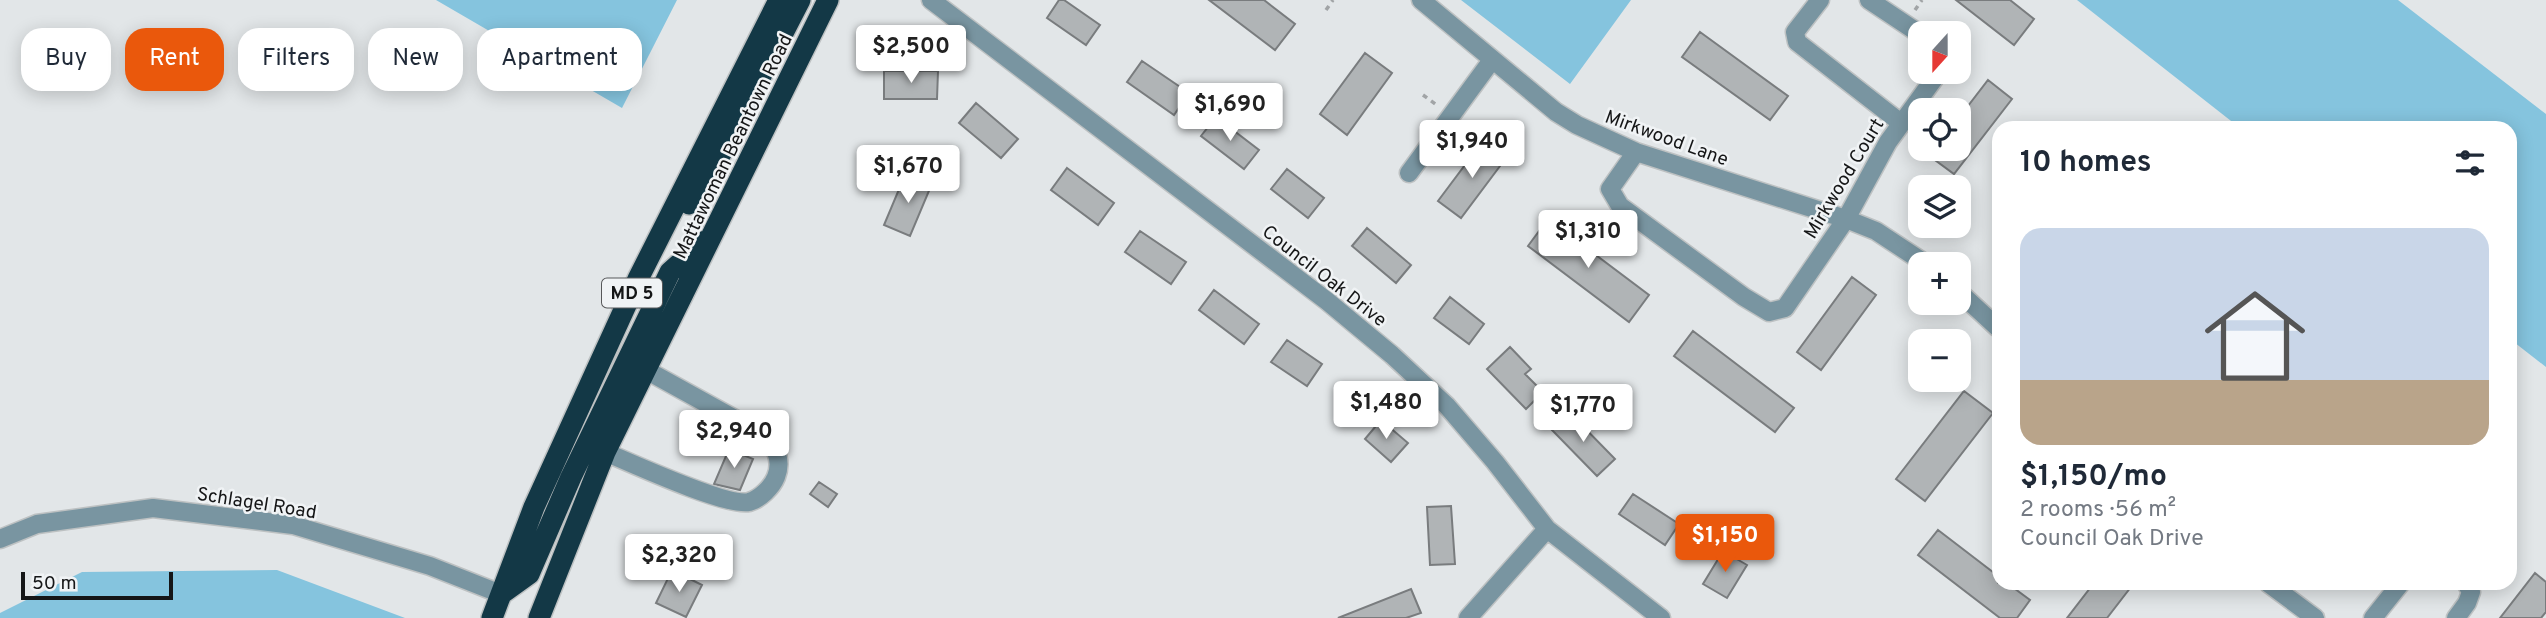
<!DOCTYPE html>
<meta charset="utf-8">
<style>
body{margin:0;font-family:Overpass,sans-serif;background:#f2f2f3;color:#1f2937;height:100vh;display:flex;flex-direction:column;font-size:26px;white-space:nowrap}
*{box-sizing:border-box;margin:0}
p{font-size:23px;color:#747a83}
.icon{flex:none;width:38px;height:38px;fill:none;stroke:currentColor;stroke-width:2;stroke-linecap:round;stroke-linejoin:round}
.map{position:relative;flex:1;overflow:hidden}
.side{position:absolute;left:1992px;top:121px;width:525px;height:469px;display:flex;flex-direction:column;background:#fff;border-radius:21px;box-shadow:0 4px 18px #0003}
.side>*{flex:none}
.hud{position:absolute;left:21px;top:28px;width:665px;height:63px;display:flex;gap:14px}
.needle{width:46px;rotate:201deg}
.fabs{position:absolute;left:1908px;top:21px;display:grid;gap:14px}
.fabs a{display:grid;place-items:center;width:63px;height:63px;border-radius:14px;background:#fff;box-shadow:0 4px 18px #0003;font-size:35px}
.scale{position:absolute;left:21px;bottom:18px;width:152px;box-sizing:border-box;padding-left:7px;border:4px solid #151617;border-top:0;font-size:19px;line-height:24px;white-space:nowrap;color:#151617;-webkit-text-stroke:5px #f0f3f5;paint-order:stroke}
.price{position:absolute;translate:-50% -60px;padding:0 16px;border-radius:7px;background:#fff;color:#222;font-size:23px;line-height:46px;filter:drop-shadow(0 2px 4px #0008)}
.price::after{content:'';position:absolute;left:50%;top:42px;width:21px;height:16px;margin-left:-10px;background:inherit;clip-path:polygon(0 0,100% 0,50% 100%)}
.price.current{background:#ea580c;color:#fff}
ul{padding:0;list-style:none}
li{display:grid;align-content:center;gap:14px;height:371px;padding:0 28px}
li span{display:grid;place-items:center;height:217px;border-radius:21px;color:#555}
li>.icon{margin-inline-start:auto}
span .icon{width:126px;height:126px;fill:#fffc;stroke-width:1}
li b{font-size:30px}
h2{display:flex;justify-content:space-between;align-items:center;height:84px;padding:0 28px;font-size:30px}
.pill{padding:0 24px;border-radius:21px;background:#fff;box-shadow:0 4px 18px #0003;font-size:24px;line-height:63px}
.pill.current{background:#ea580c;color:#fff}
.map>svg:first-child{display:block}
.green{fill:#85c4de}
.building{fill:#b0b4b6;stroke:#797c7e;stroke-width:2}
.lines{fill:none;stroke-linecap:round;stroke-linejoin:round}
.minor-casing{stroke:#bdc1c2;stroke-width:21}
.highway-casing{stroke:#bdc1c2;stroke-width:24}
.path{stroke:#a1a4a6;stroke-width:3.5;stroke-dasharray:5 5;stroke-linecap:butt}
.minor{stroke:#7995a1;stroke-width:18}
.highway{stroke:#133846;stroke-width:21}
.labels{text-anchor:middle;stroke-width:5;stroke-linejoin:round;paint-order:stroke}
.shield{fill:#f0f3f5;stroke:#57585a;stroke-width:2}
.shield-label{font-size:18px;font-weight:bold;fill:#151617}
.street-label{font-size:19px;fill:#151617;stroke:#f0f3f5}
</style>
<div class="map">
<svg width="2546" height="618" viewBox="0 0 2546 618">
<rect width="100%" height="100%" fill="#e2e6e8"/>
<!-- green -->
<path class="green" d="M436,0H677L622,108Z
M1461,0H1631L1570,84Z
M2077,0H2398L2546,114V367L2510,339V128H2240Z
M277,570L405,618H0V613L82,572Z"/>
<!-- building -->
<path class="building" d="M1059,0H1064L1100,25L1086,45L1047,18Z
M1209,0H1264L1295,24L1275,50Z
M1956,0H2010L2034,19L2014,45Z
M1700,32L1788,96L1770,120L1682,57Z
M1365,53L1392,73L1347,135L1320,114Z
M1142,61L1189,93L1174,115L1127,82Z
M884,71H938L937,99H884Z
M1988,80L2012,99L1954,174L1920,149H1958V119Z
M976,103L1018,139L1001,158L959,123Z
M1216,117L1259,150L1244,169L1201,136Z
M1483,141L1506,158L1461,218L1438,201Z
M1067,168L1114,203L1098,225L1051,190Z
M1287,169L1324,198L1308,218L1271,189Z
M905,175L931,186L910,236L884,225Z
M1548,219L1649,295L1629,322L1528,246Z
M1367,228L1411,265L1396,283L1352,246Z
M1140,231L1186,262L1171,284L1125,252Z
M1852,277L1876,295L1821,370L1797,352Z
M1214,290L1259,324L1244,344L1199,310Z
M1450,297L1484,324L1469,344L1434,318Z
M1693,331L1794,408L1775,432L1674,356Z
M1287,340L1322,364L1307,386L1271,362Z
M1510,347L1531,369L1525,374L1543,392L1526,409L1487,369Z
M1964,391L1993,413L1925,501L1896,479Z
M1569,412L1615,459L1597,476L1551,429Z
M1381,420L1408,443L1391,462L1365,439Z
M729,449L753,459L740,490L714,484Z
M819,482L837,494L828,507L810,494Z
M1633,494L1679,524L1665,545L1619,514Z
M1451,506L1455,564L1430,565L1427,507Z
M1938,530L1998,576V583H2007L2030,600L2017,618H2000L1918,555Z
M1723,551L1747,565L1727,598L1703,584Z
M672,570L702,585L686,617L656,603Z
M2535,573L2546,582V612L2541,618H2500Z
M2094,583H2134L2107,618H2067Z
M1411,589L1421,613L1406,618H1338Z"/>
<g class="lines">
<defs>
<path id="minor" d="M931,0L1327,301L1392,355L1447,406L1495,462L1547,529L1661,618
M1421,0L1556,112L1577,125L1636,152L1846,219L1876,231L1926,264
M1820,0L1795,32L1797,42L1901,123
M1869,0L1920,34
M1636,152L1610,189L1620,206L1744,297L1769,312L1785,308L1846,219L1888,142L1939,72
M1409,173L1492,60
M1958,291L1998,328
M605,452C631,463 727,507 749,502C760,499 772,487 776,477C783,459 775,446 762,434L646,370
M0,539L37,524L153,508L293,525L430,566L501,594
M2268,583L2315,618
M1468,618L1547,529
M2373,618L2401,583
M2456,618L2467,603L2471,592L2466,583"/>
<path id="highway" d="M689,204L712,171L800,0
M501,594L529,574L571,477L670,272L705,241
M492,618L534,507L638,279L779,0
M539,618L605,452L828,0"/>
</defs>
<!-- minor casing -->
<use href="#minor" class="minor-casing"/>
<!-- highway casing -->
<use href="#highway" class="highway-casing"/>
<!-- path -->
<path class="path" d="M1326,10L1333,0
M1915,10L1922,0
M1423,95L1438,106"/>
<!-- minor -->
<use href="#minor" class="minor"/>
<!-- highway -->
<use href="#highway" class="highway"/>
</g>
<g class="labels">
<!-- shield labels -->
<rect class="shield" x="602" y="278.5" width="60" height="29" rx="5"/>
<g class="shield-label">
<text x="632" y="299">MD 5</text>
</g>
<!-- street labels -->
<g class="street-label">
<text transform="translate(1667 137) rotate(20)" y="7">Mirkwood Lane</text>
<text transform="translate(732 146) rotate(-64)" y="7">Mattawoman Beantown Road</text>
<text transform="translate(1843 178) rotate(-59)" y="7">Mirkwood Court</text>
<text transform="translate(1325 275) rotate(38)" y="7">Council Oak Drive</text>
<text transform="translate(257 502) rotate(9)" y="7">Schlagel Road</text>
</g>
</g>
</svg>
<div class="fabs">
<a><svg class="needle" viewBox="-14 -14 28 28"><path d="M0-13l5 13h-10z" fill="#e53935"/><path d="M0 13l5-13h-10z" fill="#747a83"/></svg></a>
<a><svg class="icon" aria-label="locate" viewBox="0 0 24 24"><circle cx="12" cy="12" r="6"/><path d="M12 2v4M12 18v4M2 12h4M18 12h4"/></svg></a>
<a><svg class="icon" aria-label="layers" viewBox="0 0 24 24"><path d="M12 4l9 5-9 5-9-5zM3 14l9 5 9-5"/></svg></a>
<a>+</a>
<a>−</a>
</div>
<div class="scale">50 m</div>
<b class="price" style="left:911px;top:85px">$2,500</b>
<b class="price" style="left:1230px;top:143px">$1,690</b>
<b class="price" style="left:1472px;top:180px">$1,940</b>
<b class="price" style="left:908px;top:205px">$1,670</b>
<b class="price" style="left:1588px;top:270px">$1,310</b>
<b class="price" style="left:1386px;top:441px">$1,480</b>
<b class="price" style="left:1583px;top:444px">$1,770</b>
<b class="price" style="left:734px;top:470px">$2,940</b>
<b class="price current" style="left:1725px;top:574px">$1,150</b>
<b class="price" style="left:679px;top:594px">$2,320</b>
<div class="hud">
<a class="pill">Buy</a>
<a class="pill current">Rent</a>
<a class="pill">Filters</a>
<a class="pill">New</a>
<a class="pill">Apartment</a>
</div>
<section class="side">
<h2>10 homes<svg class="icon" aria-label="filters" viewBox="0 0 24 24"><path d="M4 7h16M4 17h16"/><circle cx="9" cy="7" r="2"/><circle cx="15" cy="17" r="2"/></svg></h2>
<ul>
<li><span style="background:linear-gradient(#c9d6e8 70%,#b9a48a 0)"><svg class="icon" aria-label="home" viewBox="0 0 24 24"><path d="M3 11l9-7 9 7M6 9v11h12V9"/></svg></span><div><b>$1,150/mo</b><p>2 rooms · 56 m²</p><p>Council Oak Drive</p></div></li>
</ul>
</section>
</div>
